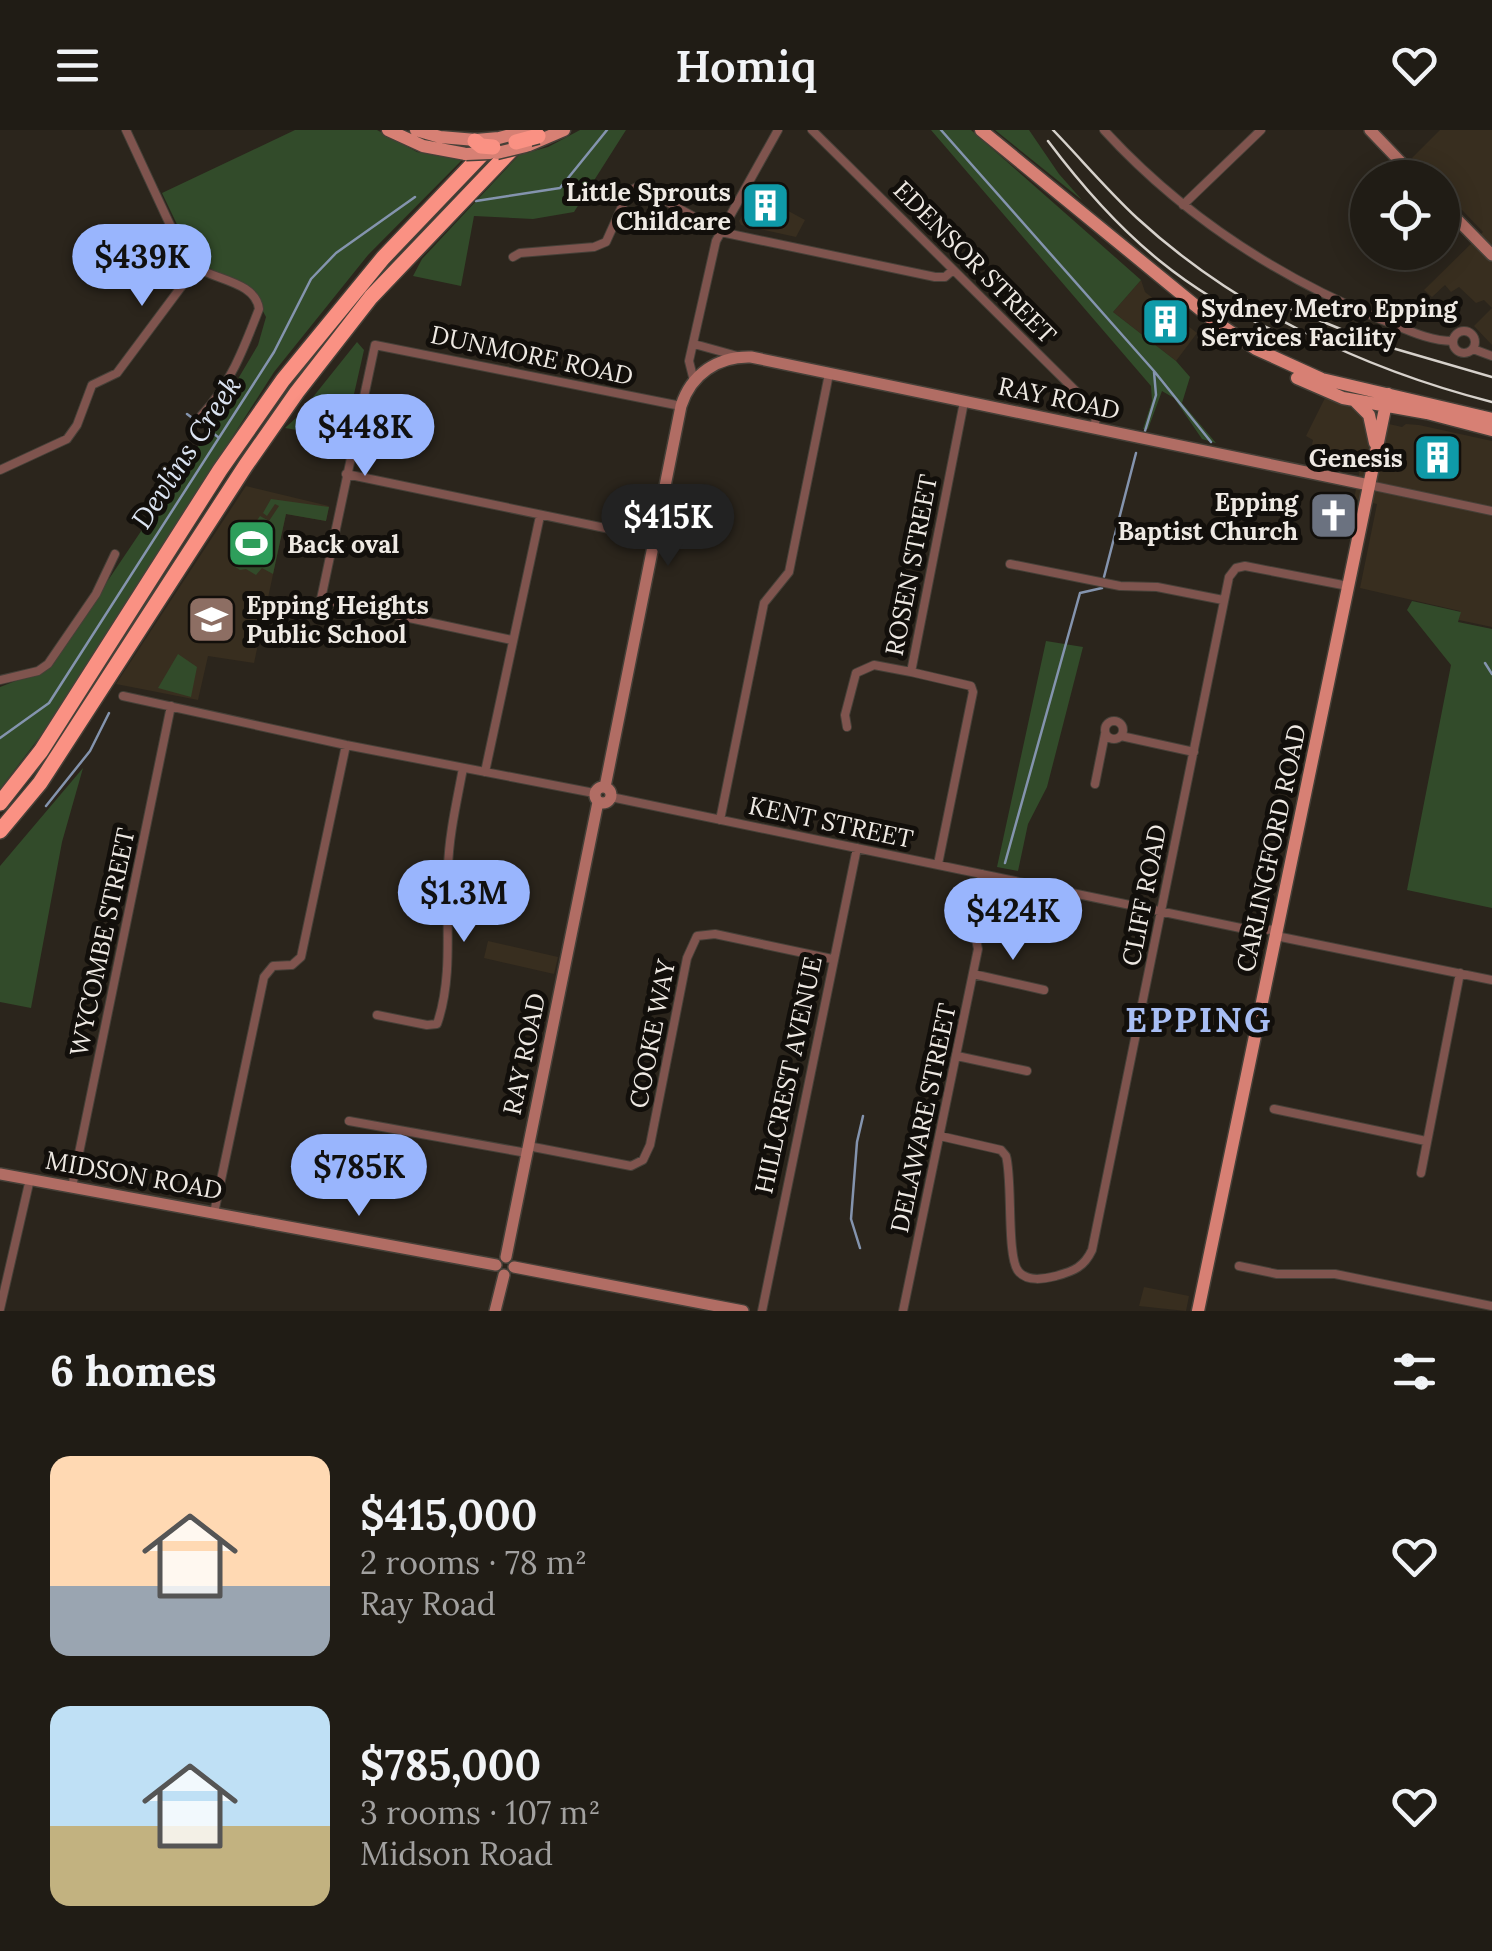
<!DOCTYPE html>
<meta charset="utf-8">
<style>
body{margin:0;font-family:Lora,serif;background:#28251e;color:#f1f3f6;height:100vh;display:flex;flex-direction:column;font-size:38px;white-space:nowrap}
*{box-sizing:border-box;margin:0}
p{font-size:32px;color:#a2a1a0}
.icon{flex:none;width:55px;height:55px;fill:none;stroke:currentColor;stroke-width:2;stroke-linecap:round;stroke-linejoin:round}
.map{position:relative;height:1181px;overflow:hidden}
.panel{display:flex;flex-direction:column;background:#201c15;flex:1}
.panel>*{flex:none}
.fabs{position:absolute;left:1350px;top:30px;display:grid;gap:20px}
.fabs a{display:grid;place-items:center;width:110px;height:110px;border-radius:50%;background:#201c15;box-shadow:0 5px 25px #0003,0 0 0 2px #3d3a34;font-size:50px}
.price{position:absolute;translate:-50% -85px;padding:0 22px;border-radius:35px;background:#99b5fd;color:#111;font-size:32px;line-height:65px;filter:drop-shadow(0 2px 5px #0008)}
.price::after{content:'';position:absolute;left:50%;top:60px;width:30px;height:22px;margin-left:-15px;background:inherit;clip-path:polygon(0 0,100% 0,50% 100%)}
.price.selected{background:#222;color:#fff}
ul{padding:0;list-style:none}
li{display:flex;align-items:center;gap:30px;height:250px;padding:0 50px}
li span{display:grid;place-items:center;flex:none;width:280px;height:200px;border-radius:20px;color:#555}
li>.icon{margin-inline-start:auto}
span .icon{width:120px;height:120px;fill:#fffc;stroke-width:1}
li b{font-size:42px}
h2{display:flex;justify-content:space-between;align-items:center;height:120px;padding:0 50px;font-size:42px}
header{display:flex;justify-content:space-between;align-items:center;height:130px;padding:0 50px;background:#201c15;font-size:45px;font-weight:600}
.map>svg:first-child{display:block}
.built{fill:#382e1f}
.green{fill:#324b2a}
.lines{fill:none;stroke-linecap:round;stroke-linejoin:round}
.stream{stroke:#8494ae;stroke-width:2.5}
.street-casing{stroke:#464038;stroke-width:10}
.secondary-casing{stroke:#464038;stroke-width:14}
.primary-casing{stroke:#464038;stroke-width:15}
.highway-casing{stroke:#464038;stroke-width:18}
.street{stroke:#7f544e;stroke-width:8}
.secondary{stroke:#b16d64;stroke-width:11}
.primary{stroke:#d78074;stroke-width:12}
.highway{stroke:#fa9183;stroke-width:15}
.rail{stroke:#d6d1cb;stroke-width:2.5}
.primary-bridge-casing{stroke:#464038;stroke-width:15;stroke-linecap:butt}
.highway-bridge-casing{stroke:#464038;stroke-width:18;stroke-linecap:butt}
.primary-bridge{stroke:#d78074;stroke-width:12}
.highway-bridge{stroke:#fa9183;stroke-width:15}
.labels{text-anchor:middle;stroke-width:10;stroke-linejoin:round;paint-order:stroke}
.poi-label{font-size:25px;font-weight:bold;fill:#eee9e3;stroke:#120f0b;text-anchor:end}
.street-label{font-size:25px;fill:#eee9e3;stroke:#120f0b}
.water-label{font-size:28px;font-style:italic;fill:#dce4f2;stroke:#120f0b}
.district-label{font-size:35px;font-weight:bold;letter-spacing:2.5px;fill:#a8bef4;stroke:#120f0b}
</style>
<header><svg class="icon" aria-label="menu" viewBox="0 0 24 24"><path d="M4 6h16M4 12h16M4 18h16"/></svg>Homiq<svg class="icon" aria-label="heart" viewBox="0 0 24 24"><path d="M12 20l-8-8c-3-5 5-10 8-4 3-6 11-1 8 4z"/></svg></header>
<div class="map">
<svg width="1492" height="1181" viewBox="0 0 1492 1181">
<rect width="100%" height="100%" fill="#2b251c"/>
<!-- built -->
<path class="built" d="M1440,0H1492V215L1474,196L1492,178L1484,170L1476,173L1459,157L1451,162L1445,155L1432,167L1424,160L1483,102L1443,60L1442,48L1430,47L1412,28Z
M755,63L805,90L796,107L741,95L739,91Z
M1141,150L1145,162L1197,203L1176,231L1113,182Z
M1326,266L1358,279L1363,288L1402,297L1406,294L1419,295L1492,311V497L1459,490L1460,481L1360,458L1377,374L1354,369L1360,339L1309,328L1313,310L1306,306Z
M246,356L329,376L326,391L286,384L254,533L208,526L198,570L116,554Z
M488,811L558,827L554,844L484,828Z
M1144,1157L1189,1166L1186,1181L1139,1176Z"/>
<!-- green -->
<path class="green" d="M295,0H377L417,22L462,30L368,125L274,242L42,604L0,659V557L49,538L197,318L258,215L266,187L257,170L194,130L162,63Z
M580,0H626L574,82L533,89L474,86L461,156L413,146L422,129L519,25L548,17Z
M931,0H971L1141,150L1113,182L1176,231L1190,247L1182,273L1216,313L1202,309L1174,268L1162,261L1148,299H1143L1152,271L1151,256Z
M995,0H1029L1059,44L1082,70Z
M357,212L364,220L344,308L285,298L297,287Z
M271,369L329,377L326,391L286,384L273,444L262,438L256,445L246,439L240,440L231,434V428L260,386L269,391L279,376L275,374L267,386L263,383Z
M1412,471L1461,482L1458,492L1492,499V778L1407,760L1451,535L1407,480Z
M1046,511L1083,517L1047,657L1028,694L1018,741L997,737Z
M178,524L197,537L191,567L158,558Z
M83,638L62,712L31,878L0,872V736Z"/>
<g class="lines">
<!-- stream -->
<path class="stream" d="M941,0L1154,241L1211,312
M476,71L560,58L607,0
M187,284L218,307
M1145,301L1156,265L1154,242
M1104,447L1136,323
M1485,533L1492,544
M0,608L49,573L274,222L311,149L336,123L415,67
M46,676L90,621L109,583
M1005,733L1080,463L1102,458
M860,1118L851,1089L857,1012L863,986"/>
<defs>
<path id="street" d="M126,0L184,125C185,126 195,137 196,137C215,150 256,152 259,179C244,218 230,255 201,286
M812,0L1090,275L1096,288L1094,298
M1104,0C1180,83 1276,146 1380,189C1404,198 1427,211 1453,211
M1183,75L1261,0
M513,127L520,123L594,117L606,112L629,61L639,56L721,102L935,147H945L953,140
M1453 212a11 11 0 1 1 22 0a11 11 0 1 1-22 0Z
M694,214L741,227
M1473,219L1492,226
M694,251L689,231L716,111L778,0
M0,340L67,309L77,295L92,255L117,243L196,137
M346,344L653,408
M1369,355L1492,381
M1010,434L1120,456L1157,457L1223,470
M512,510L321,469L375,215L681,276
M0,550L38,541L48,534L96,464L115,424
M123,566L346,615L594,663
M1105 600a9 9 0 1 1 18 0a9 9 0 1 1-18 0Z
M847,597L845,585L856,543L874,535L911,542
M1121,606L1194,622
M485,642L540,386
M1095,654L1105,604
M611,667L1255,801L1277,799
M720,690L764,473L789,442L829,244
M938,734L973,562L971,556L911,542L964,272
M1276,806L1492,850
M973,844L1044,860
M377,885L427,895L437,894C454,846 445,788 448,738C449,704 457,671 463,638
M957,926L1027,941
M1274,979L1426,1011
M349,991L527,1023
M940,1006L1001,1020L1006,1026C1013,1050 1006,1129 1019,1142C1028,1152 1044,1149 1056,1146C1074,1141 1084,1137 1092,1120L1229,447L1236,438L1245,436L1348,456
M528,1016L631,1036L643,1030L650,1015L687,828L697,806L715,804L832,829
M1421,1043L1460,843
M72,1057L171,576
M214,1083L264,847L273,836L292,835L301,827L346,615
M1239,1136L1277,1144H1335L1492,1176
M0,1179L30,1049
M762,1181L857,718
M903,1181L978,819L972,791L982,744"/>
<path id="secondary" d="M1370,0L1416,48
M1442,74L1492,125
M595 665a8 8 0 1 1 16 0a8 8 0 1 1-16 0Z
M605,657L681,276C691,244 718,226 751,227L1369,355
M0,1044L496,1135
M506,1127L598,672
M514,1137L743,1181
M495,1181L504,1145"/>
<path id="primary" d="M388,0L423,16L466,24
M416,0L440,7L476,10
M981,0L1213,190L1256,219L1322,249L1492,289
M529,15L564,0
M1297,248L1343,268L1427,283L1492,300
M1355,271L1369,285L1375,313
M1198,1181L1388,264"/>
<path id="highway" d="M0,673L41,621L220,340L283,250L383,128L489,17
M0,701L40,653L246,335L297,262L371,167L517,14"/>
</defs>
<!-- street casing -->
<use href="#street" class="street-casing"/>
<!-- secondary casing -->
<use href="#secondary" class="secondary-casing"/>
<!-- primary casing -->
<use href="#primary" class="primary-casing"/>
<!-- highway casing -->
<use href="#highway" class="highway-casing"/>
<!-- street -->
<use href="#street" class="street"/>
<!-- secondary -->
<use href="#secondary" class="secondary"/>
<!-- primary -->
<use href="#primary" class="primary"/>
<!-- highway -->
<use href="#highway" class="highway"/>
<!-- rail -->
<path class="rail" d="M1053,0C1081,29 1107,60 1137,88C1236,179 1363,239 1492,272
M1048,11C1120,107 1189,167 1302,213
M1289,178L1375,213L1492,247"/>
<defs>
<path id="primary-bridge" d="M476,10L499,8L530,0
M497,23L526,16
M466,24L490,23"/>
<path id="highway-bridge" d="M475,11L481,16L493,17
M516,12L538,6"/>
</defs>
<!-- primary-bridge casing -->
<use href="#primary-bridge" class="primary-bridge-casing"/>
<!-- highway-bridge casing -->
<use href="#highway-bridge" class="highway-bridge-casing"/>
<!-- primary-bridge -->
<use href="#primary-bridge" class="primary-bridge"/>
<!-- highway-bridge -->
<use href="#highway-bridge" class="highway-bridge"/>
</g>
<!-- icons -->
<defs>
<symbol id="building-square" viewBox="-11 -11 22 22"><rect x="-9" y="-9" width="18" height="18" rx="4" fill="#0f9aa8" stroke="#120f0b"/><path d="M-4-6H4V6H1V3H-1V6H-4ZM-2.5-4.3h1.7v1.8h-1.7ZM.8-4.3h1.7v1.8H.8ZM-2.5-1h1.7V.8h-1.7ZM.8-1h1.7V.8H.8Z" fill="#fff"/></symbol>
<symbol id="church-square" viewBox="-11 -11 22 22"><rect x="-9" y="-9" width="18" height="18" rx="4" fill="#6b7280" stroke="#120f0b"/><path d="M-1.2-6h2.4v3.5h3.3v2.4h-3.3V6h-2.4V-.1h-3.3v-2.4h3.3Z" fill="#fff"/></symbol>
<symbol id="stadium-square" viewBox="-11 -11 22 22"><rect x="-9" y="-9" width="18" height="18" rx="4" fill="#2e9e5b" stroke="#120f0b"/><path d="M0-5a6.5 5 0 1 0 0 10a6.5 5 0 1 0 0-10ZM-3.5-1.8h7v3.6h-7Z" fill="#fff"/></symbol>
<symbol id="school-square" viewBox="-11 -11 22 22"><rect x="-9" y="-9" width="18" height="18" rx="4" fill="#8d6e63" stroke="#120f0b"/><path d="M0-5L7-2L0 1L-7-2ZM-4 1L0 2.5L4 1V4Q0 6-4 4Z" fill="#fff"/></symbol>
</defs>
<g fill-rule="evenodd">
<use href="#building-square" x="738" y="48" width="55" height="55"/>
<use href="#building-square" x="1138" y="164" width="55" height="55"/>
<use href="#building-square" x="1410" y="300" width="55" height="55"/>
<use href="#church-square" x="1306" y="358" width="55" height="55"/>
<use href="#stadium-square" x="224" y="386" width="55" height="55"/>
<use href="#school-square" x="184" y="462" width="55" height="55"/>
</g>
<g class="labels">
<!-- poi labels -->
<g class="poi-label">
<text x="731" y="71">Little Sprouts<tspan x="731" dy="29">Childcare</tspan></text>
<text x="1201" y="187" text-anchor="start">Sydney Metro Epping<tspan x="1201" dy="29">Services Facility</tspan></text>
<text x="1403" y="337">Genesis</text>
<text x="1298" y="381">Epping<tspan x="1298" dy="29">Baptist Church</tspan></text>
<text x="287" y="423" text-anchor="start">Back oval</text>
<text x="246" y="484" text-anchor="start">Epping Heights<tspan x="246" dy="29">Public School</tspan></text>
</g>
<!-- street labels -->
<g class="street-label">
<text transform="translate(975 132) rotate(45)" y="9">EDENSOR STREET</text>
<text transform="translate(532 225) rotate(12)" y="9">DUNMORE ROAD</text>
<text transform="translate(1059 268) rotate(12)" y="9">RAY ROAD</text>
<text transform="translate(911 435) rotate(-79)" y="9">ROSEN STREET</text>
<text transform="translate(831 692) rotate(12)" y="9">KENT STREET</text>
<text transform="translate(1271 718) rotate(-78)" y="9">CARLINGFORD ROAD</text>
<text transform="translate(1144 765) rotate(-79)" y="9">CLIFF ROAD</text>
<text transform="translate(102 812) rotate(-78)" y="9">WYCOMBE STREET</text>
<text transform="translate(652 904) rotate(-79)" y="9">COOKE WAY</text>
<text transform="translate(524 924) rotate(-78)" y="9">RAY ROAD</text>
<text transform="translate(788 945) rotate(-78)" y="9">HILLCREST AVENUE</text>
<text transform="translate(923 988) rotate(-78)" y="9">DELAWARE STREET</text>
<text transform="translate(134 1045) rotate(10)" y="9">MIDSON ROAD</text>
</g>
<!-- water labels -->
<g class="water-label">
<text transform="translate(186 322) rotate(-57)" y="10">Devlins Creek</text>
</g>
<!-- district labels -->
<g class="district-label">
<text x="1199" y="902">EPPING</text>
</g>
</g>
</svg>
<div class="fabs">
<a><svg class="icon" aria-label="locate" viewBox="0 0 24 24"><circle cx="12" cy="12" r="6"/><path d="M12 2v4M12 18v4M2 12h4M18 12h4"/></svg></a>
</div>
<b class="price" style="left:142px;top:179px">$439K</b>
<b class="price" style="left:365px;top:349px">$448K</b>
<b class="price selected" style="left:668px;top:439px">$415K</b>
<b class="price" style="left:464px;top:815px">$1.3M</b>
<b class="price" style="left:1013px;top:833px">$424K</b>
<b class="price" style="left:359px;top:1089px">$785K</b>
</div>
<section class="panel">
<h2>6 homes<svg class="icon" aria-label="filters" viewBox="0 0 24 24"><path d="M4 7h16M4 17h16"/><circle cx="9" cy="7" r="2"/><circle cx="15" cy="17" r="2"/></svg></h2>
<ul>
<li><span style="background:linear-gradient(#ffd9b3 65%,#9aa5b1 0)"><svg class="icon" aria-label="home" viewBox="0 0 24 24"><path d="M3 11l9-7 9 7M6 9v11h12V9"/></svg></span><div><b>$415,000</b><p>2 rooms · 78 m²</p><p>Ray Road</p></div><svg class="icon" aria-label="heart" viewBox="0 0 24 24"><path d="M12 20l-8-8c-3-5 5-10 8-4 3-6 11-1 8 4z"/></svg></li>
<li><span style="background:linear-gradient(#bfe0f5 60%,#c2b280 0)"><svg class="icon" aria-label="home" viewBox="0 0 24 24"><path d="M3 11l9-7 9 7M6 9v11h12V9"/></svg></span><div><b>$785,000</b><p>3 rooms · 107 m²</p><p>Midson Road</p></div><svg class="icon" aria-label="heart" viewBox="0 0 24 24"><path d="M12 20l-8-8c-3-5 5-10 8-4 3-6 11-1 8 4z"/></svg></li>
</ul>
</section>
